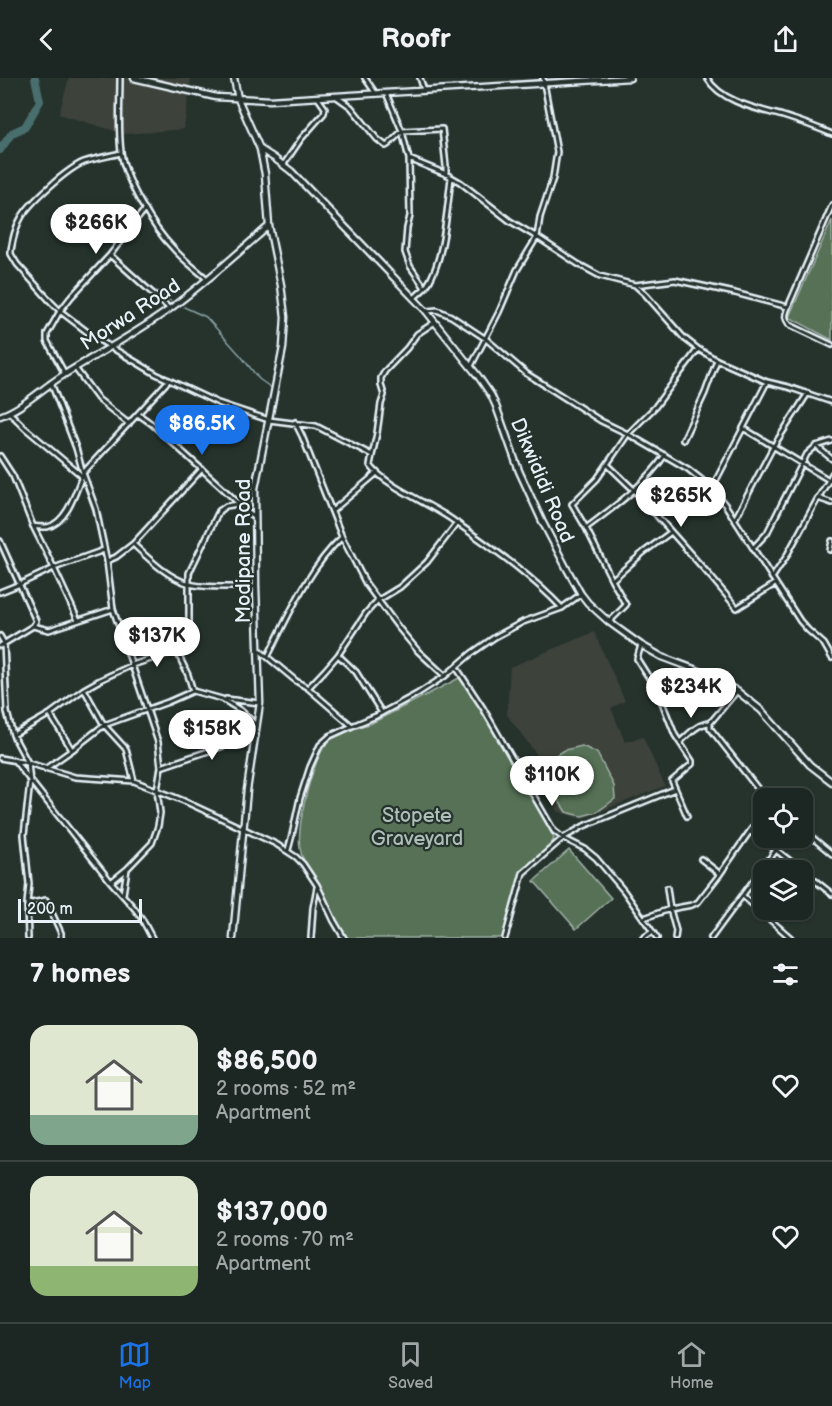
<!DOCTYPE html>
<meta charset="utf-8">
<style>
body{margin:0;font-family:"Balsamiq Sans",sans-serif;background:#252e2a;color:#f1f3f6;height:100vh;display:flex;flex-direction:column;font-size:22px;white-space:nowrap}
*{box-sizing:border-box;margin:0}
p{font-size:20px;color:#a0a5a5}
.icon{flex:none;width:33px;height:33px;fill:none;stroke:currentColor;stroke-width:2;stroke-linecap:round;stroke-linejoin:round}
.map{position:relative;height:860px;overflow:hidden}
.drawer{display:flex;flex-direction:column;background:#1c2622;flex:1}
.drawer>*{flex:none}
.controls{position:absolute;left:753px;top:710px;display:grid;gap:12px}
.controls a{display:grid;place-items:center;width:60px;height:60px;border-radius:12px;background:#1c2622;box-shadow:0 2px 4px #0004,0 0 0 2px #3a4340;font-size:30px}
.scale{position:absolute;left:18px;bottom:15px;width:124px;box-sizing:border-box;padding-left:6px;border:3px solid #e8f1f8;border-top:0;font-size:16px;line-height:21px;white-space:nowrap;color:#e8f1f8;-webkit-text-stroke:4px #26332d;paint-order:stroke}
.price{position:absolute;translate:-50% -51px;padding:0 14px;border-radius:21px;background:#fff;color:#222;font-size:20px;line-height:39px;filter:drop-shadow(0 2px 3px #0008)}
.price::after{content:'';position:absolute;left:50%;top:36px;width:18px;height:14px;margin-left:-9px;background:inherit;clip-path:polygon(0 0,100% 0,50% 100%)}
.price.current{background:#1a73e8;color:#fff}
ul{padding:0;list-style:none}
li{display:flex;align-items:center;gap:18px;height:150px;padding:0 30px}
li+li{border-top:2px solid #3a4340}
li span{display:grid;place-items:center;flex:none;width:168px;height:120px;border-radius:18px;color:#555}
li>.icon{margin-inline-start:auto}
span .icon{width:72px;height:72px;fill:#fffc;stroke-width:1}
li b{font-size:26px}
h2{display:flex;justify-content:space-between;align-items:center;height:72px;padding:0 30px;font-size:26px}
header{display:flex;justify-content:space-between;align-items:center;height:78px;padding:0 30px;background:#1c2622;font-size:27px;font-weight:700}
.dock{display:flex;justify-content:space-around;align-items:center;height:84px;border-top:2px solid #3a4340;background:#1c2622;font-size:16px;color:#a0a5a5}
.dock a{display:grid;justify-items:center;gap:3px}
.dock .current{color:#1a73e8}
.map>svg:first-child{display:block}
.built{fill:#3d423b}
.green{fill:#577157;stroke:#a0b1a8;stroke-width:1.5}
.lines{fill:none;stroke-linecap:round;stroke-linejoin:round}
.stream{stroke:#89a2a5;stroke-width:1.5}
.river{stroke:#4a6e6e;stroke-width:8}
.street-casing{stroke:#e8f1f8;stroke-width:8}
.secondary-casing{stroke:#e8f1f8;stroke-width:9}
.street{stroke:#26332d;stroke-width:3}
.secondary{stroke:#26332d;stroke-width:4.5}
.labels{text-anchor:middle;stroke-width:4.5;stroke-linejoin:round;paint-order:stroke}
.street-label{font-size:20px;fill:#e8f1f8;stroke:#26332d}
.park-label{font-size:20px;fill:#aebeb8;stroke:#26332d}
</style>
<header><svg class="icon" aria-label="back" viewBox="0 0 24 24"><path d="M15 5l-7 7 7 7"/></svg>Roofr<svg class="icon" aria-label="share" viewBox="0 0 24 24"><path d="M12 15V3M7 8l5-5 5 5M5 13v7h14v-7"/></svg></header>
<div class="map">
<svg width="832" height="860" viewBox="0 0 832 860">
<rect width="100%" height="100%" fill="#26332d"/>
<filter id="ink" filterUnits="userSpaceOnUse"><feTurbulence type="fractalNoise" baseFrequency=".0167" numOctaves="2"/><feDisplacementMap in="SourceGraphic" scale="12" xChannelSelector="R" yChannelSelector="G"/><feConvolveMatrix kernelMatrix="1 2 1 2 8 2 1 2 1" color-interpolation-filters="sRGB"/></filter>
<g filter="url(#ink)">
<!-- built -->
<path class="built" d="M69,0H191L184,51L125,56L59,36Z
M594,554L625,623L611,630L625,664L643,659L665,708L581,741L557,733L547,690L507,637L510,589Z"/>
<!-- green -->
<path class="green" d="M832,142V262L789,239Z
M461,599L527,711L554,760L550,769L521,796L503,860H347C336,845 331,827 322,811C315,797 302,786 300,770C296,747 313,676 331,661C342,653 357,649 370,646Z
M582,668L597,675L614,708L615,721L597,734L582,738L566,734L557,720L553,689L554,678L565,672Z
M569,772L611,820L576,851L534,803Z"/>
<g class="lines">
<!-- stream -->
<path class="stream" d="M157,213L172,224
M184,229L206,239L241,278L259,301L273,311"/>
<!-- river -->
<path class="river" d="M0,72L12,55L25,49L40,23L35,0"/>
<defs>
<path id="street" d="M120,0C120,24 118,50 121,74C125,102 153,150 173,170C183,182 196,191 207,201
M365,0L376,16
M420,0L424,12
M543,0L557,74L553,100L540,139L537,159L578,186L600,198L635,207L645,216L684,260L698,271L717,282L767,304L788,309L832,324
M707,0C721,24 758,31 783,38C799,43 816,49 832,56
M386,15L402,53L409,81L446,96L460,104L510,143L537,159L517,192L499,234L471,288
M337,19L351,29L377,61L386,68L389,66L402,53L442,51L446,88V96
M121,75C109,78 96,80 84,84C67,91 30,124 21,140C15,150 13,161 11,172V176L17,186L51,224L60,233L94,259L156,296L218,325L269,342L316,348L372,377
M409,81L410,138L407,150L405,174L410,188L425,210C444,186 447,131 451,100
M284,86L301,61L324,35L325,30L318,20
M110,177L170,231
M635,207L675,202L735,215L788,229C785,237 784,240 790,247L832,267
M414,220L425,210
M788,229L832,127
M427,233L437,232L451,238L486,261L527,296L543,306L601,343L628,356L688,391L712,410L726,428L800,543L808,552L824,566L832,580
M435,244L417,256L407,270L385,293L381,300V307L384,317L381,326L377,355L370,387C387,410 430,425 454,443C492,470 530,496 562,530
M75,290L98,321L129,346
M65,296L47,263V256L60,233L71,219L110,177L145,131
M51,305L76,370L83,395L169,302
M9,334L25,350L82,398
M138,336L152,346L230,417L247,434L254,439
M295,344L302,358L342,459L366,506L398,549L418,573L445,598
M743,350L829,402L818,420
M683,362L705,315L717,282
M816,368L832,381
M0,378L13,398L33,448L54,490L20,506L0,514
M608,387L635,413L711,499L737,530L775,506
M83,395L96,431L107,483L113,531L158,664L161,689L157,712L160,735L158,748L152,765L127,791L123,816
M832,396L829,402L832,403
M712,410L767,304
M332,433L377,395
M735,441L773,369L808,315
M33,448C37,449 43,449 47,449C67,445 76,413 82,398
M586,450C615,428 644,408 665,377
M0,463L36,543L33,548L0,568
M133,466C149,481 168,500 190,506C206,511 238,508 256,509
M753,470L767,455L807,376L816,368L832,363
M830,472L832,463
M107,483L116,479L133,466L202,391
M772,500L786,479L818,420L832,425
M612,502L644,474L671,454
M78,542L54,490L104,472
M609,544L626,527L612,502L586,450L572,426L597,401L628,356L655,329L698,271
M33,548L49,552L113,531
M0,558L4,565L7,634L13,657L28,685L30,704L24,757L29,806L27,826L28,860
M641,567L637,581L658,614L675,657L692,683V686L672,703L687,738
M259,572L296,603L308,610L352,648
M338,577L356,594L382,635
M268,578C289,537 308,491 342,459
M456,589L483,630L554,753L563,760L585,771L596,780L624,813L657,860
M308,610L325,592L338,577L366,535L377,523L400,509L427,484L457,445
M84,611L104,647L126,671L134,703
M193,613L188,597L172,563L173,560L189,552V495L219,433L226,428L238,426
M737,613L710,645V650L765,720
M226,621L260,625
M50,636L72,672
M13,657L50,636L84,611L100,602L132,587L176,573
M680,664C688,657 698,645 710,645
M0,680L28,685L75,699L134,703L184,723L276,766L296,779L303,786L317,807L334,843L344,860
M14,682L111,804L135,831L142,841L152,860
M161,689L256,657
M45,691L72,672L104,647L168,624L193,613L222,621L240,632L256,647
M802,751L832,776
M288,772L292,757L300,720L310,689L320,667L330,658L352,648L376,638L417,616L445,598L472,575L495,559L523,544L562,530L581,516
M776,772L794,786L832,816
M701,781L720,796
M111,804L127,791
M667,810L670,831L676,853L675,860
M743,818L791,860
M27,826L46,822L61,855V860
M644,840L670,831L692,827L698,824L720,796L750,753
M311,860L313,830L317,809
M505,860L523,795L563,760L584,748L675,711
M643,860L652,854
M711,860L776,772L750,753L764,735"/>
<path id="secondary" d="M134,0L216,19L270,22L630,0
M260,71L274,80L291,93L378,183L426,233L478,298L491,317L496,328L519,393L542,443L567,491L581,516L588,525L609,544L641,567L662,579L710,597L737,613L761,632L810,687L832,704
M0,338C23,330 41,311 62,298C98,275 136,256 171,230C205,205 237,176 269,148
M233,860L247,712L260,625L256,509L255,410L283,270L285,239L281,207L269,148L265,96L260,71L238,21L234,0"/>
</defs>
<!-- street casing -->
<use href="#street" class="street-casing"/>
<!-- secondary casing -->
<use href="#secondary" class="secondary-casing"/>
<!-- street -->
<use href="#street" class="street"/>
<!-- secondary -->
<use href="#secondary" class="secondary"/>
</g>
</g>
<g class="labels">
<!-- street labels -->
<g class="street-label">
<text transform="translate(130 236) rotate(-33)" y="7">Morwa Road</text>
<text transform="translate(543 402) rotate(67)" y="7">Dikwididi Road</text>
<text transform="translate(243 473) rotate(-90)" y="7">Modipane Road</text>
</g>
<!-- park labels -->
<g class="park-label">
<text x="417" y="744">Stopete<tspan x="417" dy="23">Graveyard</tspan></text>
</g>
</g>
</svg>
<div class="controls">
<a><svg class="icon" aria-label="locate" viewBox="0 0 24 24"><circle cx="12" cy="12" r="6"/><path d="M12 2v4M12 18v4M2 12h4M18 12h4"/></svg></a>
<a><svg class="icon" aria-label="layers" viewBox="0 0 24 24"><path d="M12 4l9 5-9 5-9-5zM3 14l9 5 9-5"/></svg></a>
</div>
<div class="scale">200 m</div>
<b class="price" style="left:96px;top:177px">$266K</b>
<b class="price current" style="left:202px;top:378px">$86.5K</b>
<b class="price" style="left:681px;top:450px">$265K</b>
<b class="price" style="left:157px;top:590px">$137K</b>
<b class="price" style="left:691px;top:641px">$234K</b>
<b class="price" style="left:212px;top:683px">$158K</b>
<b class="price" style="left:552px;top:729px">$110K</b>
</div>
<section class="drawer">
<h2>7 homes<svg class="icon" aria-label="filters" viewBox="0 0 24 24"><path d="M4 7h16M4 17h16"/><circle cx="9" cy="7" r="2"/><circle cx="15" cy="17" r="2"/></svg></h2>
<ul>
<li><span style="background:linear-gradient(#dfe7d0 75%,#7fa58c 0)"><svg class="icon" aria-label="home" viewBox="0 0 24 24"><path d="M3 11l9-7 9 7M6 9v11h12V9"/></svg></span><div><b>$86,500</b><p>2 rooms · 52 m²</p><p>Apartment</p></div><svg class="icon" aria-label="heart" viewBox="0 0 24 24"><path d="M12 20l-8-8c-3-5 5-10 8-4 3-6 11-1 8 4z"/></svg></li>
<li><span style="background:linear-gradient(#dfe7d0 75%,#8fb573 0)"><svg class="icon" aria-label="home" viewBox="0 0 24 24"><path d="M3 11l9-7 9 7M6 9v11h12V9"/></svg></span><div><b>$137,000</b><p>2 rooms · 70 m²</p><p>Apartment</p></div><svg class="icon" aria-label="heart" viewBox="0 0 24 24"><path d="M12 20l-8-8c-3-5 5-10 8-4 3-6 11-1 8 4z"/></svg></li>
</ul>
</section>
<nav class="dock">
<a class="current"><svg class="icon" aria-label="map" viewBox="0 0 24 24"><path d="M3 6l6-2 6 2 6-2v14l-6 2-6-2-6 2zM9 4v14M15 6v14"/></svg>Map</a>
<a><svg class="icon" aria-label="saved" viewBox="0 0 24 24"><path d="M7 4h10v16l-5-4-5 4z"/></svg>Saved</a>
<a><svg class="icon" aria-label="home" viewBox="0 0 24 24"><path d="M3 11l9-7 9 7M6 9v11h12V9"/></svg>Home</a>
</nav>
